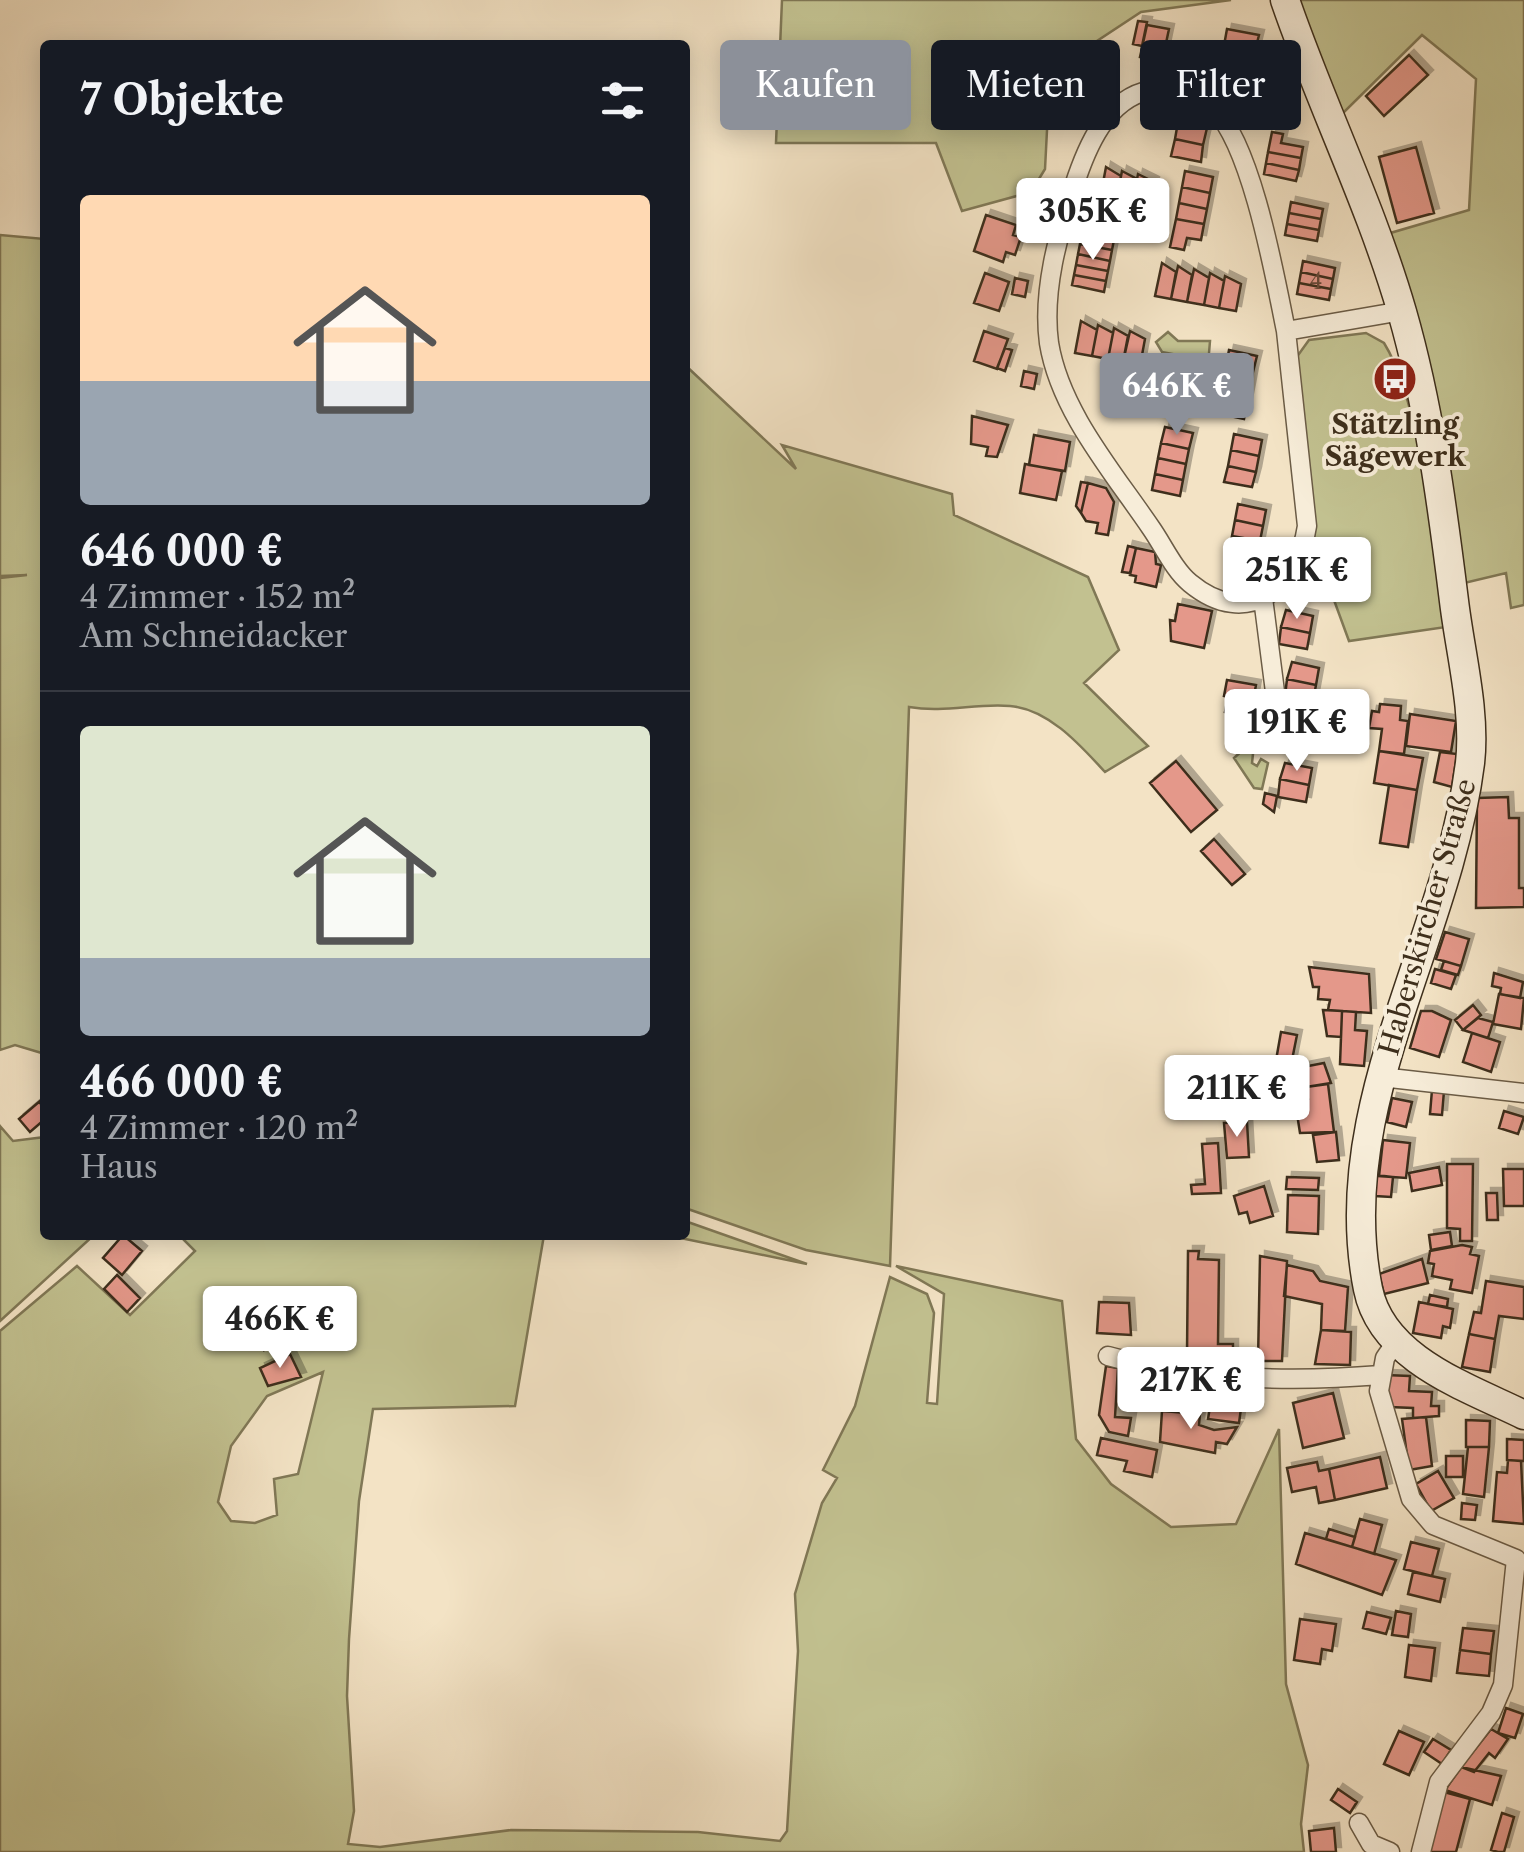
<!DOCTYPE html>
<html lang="de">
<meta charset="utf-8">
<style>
body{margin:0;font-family:"Libre Caslon Text",serif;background:#20242c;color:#f1f3f6;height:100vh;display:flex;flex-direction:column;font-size:38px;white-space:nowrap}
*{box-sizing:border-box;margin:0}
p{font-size:32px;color:#9ea1a6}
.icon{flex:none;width:55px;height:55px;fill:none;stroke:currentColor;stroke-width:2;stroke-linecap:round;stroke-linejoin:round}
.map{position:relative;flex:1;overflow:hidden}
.side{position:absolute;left:40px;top:40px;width:650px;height:1200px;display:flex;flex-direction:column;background:#171b24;border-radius:10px;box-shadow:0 5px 25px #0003}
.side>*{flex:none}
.top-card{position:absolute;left:720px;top:40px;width:652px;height:90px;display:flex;gap:20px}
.price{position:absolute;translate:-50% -85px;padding:0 22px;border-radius:10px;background:#fff;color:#222;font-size:32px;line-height:65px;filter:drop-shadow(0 2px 5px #0008)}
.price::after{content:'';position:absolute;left:50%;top:60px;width:30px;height:22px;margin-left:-15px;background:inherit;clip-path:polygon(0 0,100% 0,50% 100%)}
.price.on{background:#8c9099;color:#fff}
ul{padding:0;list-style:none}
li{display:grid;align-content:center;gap:20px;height:530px;padding:0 40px}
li+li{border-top:2px solid #363941}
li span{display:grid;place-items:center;height:310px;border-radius:10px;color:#555}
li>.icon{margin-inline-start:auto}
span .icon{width:180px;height:180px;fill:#fffc;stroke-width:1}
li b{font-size:42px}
h2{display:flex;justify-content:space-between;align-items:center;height:120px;padding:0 40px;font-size:42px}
.pill{padding:0 35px;border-radius:10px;background:#171b24;box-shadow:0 5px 25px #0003;font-size:35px;line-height:90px}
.pill.on{background:#8c9099;color:#fff}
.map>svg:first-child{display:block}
.green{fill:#c2c190;stroke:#807856;stroke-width:2.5;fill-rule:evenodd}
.building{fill:#e4988a;stroke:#3e2f1c;stroke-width:2.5;filter:url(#shadow)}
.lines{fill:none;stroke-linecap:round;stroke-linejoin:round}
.street-casing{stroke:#6b5c46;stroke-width:21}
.secondary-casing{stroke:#3e2f1c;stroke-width:31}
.street{stroke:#f7edd9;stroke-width:18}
.secondary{stroke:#f7edd9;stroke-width:28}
.labels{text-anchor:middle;stroke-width:8;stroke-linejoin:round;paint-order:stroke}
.number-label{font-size:22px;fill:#684938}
.poi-label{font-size:28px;font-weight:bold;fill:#3e2f1c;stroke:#f7edd9}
.street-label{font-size:28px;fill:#3e2f1c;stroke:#f7edd9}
</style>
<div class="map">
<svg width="1524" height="1852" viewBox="0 0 1524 1852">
<defs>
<filter id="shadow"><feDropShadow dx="5" dy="-5" stdDeviation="0" flood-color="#0004"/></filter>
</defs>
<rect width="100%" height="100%" fill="#f3e3c5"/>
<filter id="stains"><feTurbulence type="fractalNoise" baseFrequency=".002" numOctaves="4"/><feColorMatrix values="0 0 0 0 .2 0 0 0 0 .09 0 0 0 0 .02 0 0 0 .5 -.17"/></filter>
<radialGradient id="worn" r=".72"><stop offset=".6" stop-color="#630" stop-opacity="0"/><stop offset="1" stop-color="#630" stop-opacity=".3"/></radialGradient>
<!-- green -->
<path class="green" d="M782,0H1231L1141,12L1050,72L1045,169L1031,192L962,211L936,143H776Z
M1294,0H1524V605L1511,608L1506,573L1460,584L1387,234L1469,210L1476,79L1422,35L1339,117Z
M0,235L44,239L45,235V1054L15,1045L0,1050V578L27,575L0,576Z
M1168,332L1178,341H1210L1209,353L1203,360L1162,352L1156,342Z
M1366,333L1384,343C1422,404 1435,553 1446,627L1349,641L1312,540L1296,358L1309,340Z
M685,365L796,469L782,445L952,494L954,515L1088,577L1119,650L1084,683L1148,746L1105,772C1081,746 1049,709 1010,706C976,703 945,713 909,707L890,1266L806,1250L685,1208Z
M1246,747L1253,754L1252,763L1257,766L1261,759L1268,763L1262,789L1254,788L1234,758Z
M0,1126L13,1141L45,1137V1235H94L0,1321Z
M685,1221L807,1264L666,1235H685Z
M179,1235H544L515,1406L373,1409L359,1501L349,1639L347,1696L354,1811L348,1844L380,1847L511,1830L698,1832L780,1841L787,1831L798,1651L795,1594L822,1503L837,1478L823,1470L855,1406L890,1277L927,1294L934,1313L927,1403L937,1404L944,1294L896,1266L1062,1301L1076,1439L1111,1484L1171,1527L1236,1524L1279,1429L1286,1684L1308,1765L1301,1824L1304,1852H0V1331L77,1266L130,1315L195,1251ZM323,1372L298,1474L274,1479L277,1515L255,1523L231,1521L218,1502L231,1446L267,1396Z"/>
<!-- building -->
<path class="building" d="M1138,21L1147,22L1142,46L1133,44Z
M1147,25L1169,29L1162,62L1140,57Z
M1227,29L1259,35L1256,47L1225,40Z
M1225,40L1256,47L1254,58L1222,51Z
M1409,55L1428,75L1384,116L1366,96Z
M1093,62L1111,65L1110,75L1101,73L1098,91L1092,90L1089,111L1063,106L1069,73L1091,77Z
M1250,79L1281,86L1279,97L1247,91Z
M1247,91L1279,97L1277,108L1245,102Z
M1245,102L1277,108L1275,119L1243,113Z
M1178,122L1207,128L1203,145L1175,139Z
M1272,132L1283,134L1281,143L1303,147L1301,158L1268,152Z
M1175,139L1203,145L1201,162L1171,156Z
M1416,147L1434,213L1397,223L1379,157Z
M1268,152L1301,158L1299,170L1266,163Z
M1266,163L1299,170L1296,181L1264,174Z
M1106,167L1121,176L1116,202L1100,199Z
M1122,171L1137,179L1132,205L1116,202Z
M1185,171L1213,177L1210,193L1182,187Z
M1138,174L1154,182L1149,209L1132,205Z
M1182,187L1210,193L1207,209L1179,203Z
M1291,202L1323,209L1321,219L1289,213Z
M1179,203L1207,209L1204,224L1176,219Z
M1289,213L1321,219L1319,230L1287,224Z
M986,215L1016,225L1013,235L1021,237L1015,255L1006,252L1003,262L974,251Z
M1176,219L1204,224L1201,240L1187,238L1184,250L1170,247Z
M1287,224L1319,230L1317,241L1285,235Z
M1082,234L1114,240L1112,250L1080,244Z
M1080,244L1112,250L1110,261L1078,254Z
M1078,254L1110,261L1108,271L1076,265Z
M1303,261L1335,268L1333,279L1301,272Z
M1162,263L1176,272L1171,299L1155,296Z
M1076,265L1108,271L1106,281L1074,275Z
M1178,266L1192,275L1187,302L1171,299Z
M1194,269L1209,278L1204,305L1187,302Z
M1301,272L1333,279L1331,289L1299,283Z
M985,273L1009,282L999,311L974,303Z
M1210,273L1224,281L1219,308L1204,305Z
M1074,275L1106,281L1104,292L1072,285Z
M1225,276L1241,284L1236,311L1219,308Z
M1015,278L1028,281L1025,297L1012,294Z
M1299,283L1331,289L1329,300L1297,294Z
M1081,321L1097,330L1092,356L1075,353Z
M1098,325L1113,333L1108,359L1092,356Z
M1114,328L1128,336L1123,362L1108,359Z
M984,331L1008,339L997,369L974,361Z
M1130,331L1145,339L1140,366L1123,362Z
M1005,348L1012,350L1005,371L997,368Z
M1229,350L1257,356L1253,372L1226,366Z
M1155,363L1184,369L1180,385L1152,379Z
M1226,366L1253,372L1250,388L1222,382Z
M1024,371L1037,374L1034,389L1021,386Z
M1152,379L1180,385L1177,401L1149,394Z
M1222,382L1250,388L1247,403L1219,397Z
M1149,394L1177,401L1174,416L1146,410Z
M1219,397L1247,403L1244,419L1216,413Z
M972,416L1008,425L997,457L986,456L988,447L971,444Z
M1165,427L1193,433L1189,449L1161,443Z
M1234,434L1262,440L1259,456L1231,450Z
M1034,435L1070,442L1065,471L1029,465Z
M1161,443L1189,449L1186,464L1158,458Z
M1231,450L1259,456L1256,472L1228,466Z
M1158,458L1186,464L1183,480L1155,474Z
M1025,464L1062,471L1056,500L1020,493Z
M1228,466L1256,472L1252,487L1224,482Z
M1155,474L1183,480L1180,496L1152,490Z
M1081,482L1088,483L1081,513L1076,506Z
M1088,483L1106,488L1114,502L1108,535L1096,533L1098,523L1086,521L1081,513Z
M1238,504L1266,510L1263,526L1235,520Z
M1235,520L1263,526L1260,541L1232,536Z
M1232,536L1260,541L1257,557L1229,551Z
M1128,546L1136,548L1130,573L1122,572Z
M1136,548L1155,552L1156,564L1161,565L1156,587L1135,582L1136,576L1130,575Z
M1229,551L1257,557L1254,573L1226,567Z
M1178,604L1212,611L1204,648L1171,641L1170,620L1175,621Z
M1286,610L1313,616L1310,633L1281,627Z
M1281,627L1310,633L1307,649L1279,644Z
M1292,662L1319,668L1316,685L1287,679Z
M1287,679L1316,685L1313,701L1285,696Z
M1227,680L1256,685L1253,701L1224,696Z
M1228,696L1257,702L1253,718L1225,712Z
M1380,704L1401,706L1400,720L1408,721L1404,754L1379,751L1382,729L1369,728L1372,711L1379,712Z
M1293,714L1321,719L1318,736L1289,730Z
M1410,714L1456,721L1451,752L1406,746Z
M1289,730L1318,736L1315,752L1287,747Z
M1379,751L1423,758L1417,790L1374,783Z
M1440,752L1457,754L1452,787L1434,782Z
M1176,761L1217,810L1191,832L1150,783Z
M1285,763L1312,768L1309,785L1280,779Z
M1280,779L1309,785L1306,802L1278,797Z
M1389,785L1417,790L1408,847L1380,843Z
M1265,793L1277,796L1274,812L1263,804Z
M1508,797L1509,818H1519V888H1524V907L1476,908L1477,798Z
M1214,839L1245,874L1232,885L1201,851Z
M1445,932L1469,939L1461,966L1436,959Z
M1444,961L1461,966L1458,975L1441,970Z
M1309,967L1369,974L1371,1013L1328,1010L1330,1000L1318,999L1319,987H1313Z
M1435,969L1456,975L1451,989L1431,983Z
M1494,973L1523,982L1520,998L1500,994L1501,988L1492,986Z
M1499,994L1524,998L1521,1029L1493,1024Z
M1473,1005L1481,1015L1463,1030L1455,1020Z
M1323,1010L1342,1011L1341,1037L1327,1036Z
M1342,1011L1356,1012L1355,1030L1367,1031L1364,1066L1340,1064Z
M1421,1011H1432L1451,1020L1439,1057L1410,1048Z
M1478,1018L1493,1022L1488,1038L1463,1030Z
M1281,1032L1297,1035L1287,1085L1272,1083Z
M1472,1033L1500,1042L1491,1072L1463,1062Z
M1324,1063L1331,1083L1306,1087L1303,1067Z
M1328,1084L1334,1132L1300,1133L1295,1101L1308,1099L1306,1087Z
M1432,1090L1444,1091L1442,1115L1430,1114Z
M1392,1098L1412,1102L1406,1127L1387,1122Z
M40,1101L45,1119L30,1132L19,1119Z
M1504,1111L1524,1117L1518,1134L1499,1128Z
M1247,1122L1249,1157L1227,1158L1224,1123Z
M1336,1132L1339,1160L1317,1162L1313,1135Z
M1383,1140L1410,1143L1406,1178L1379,1176Z
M1218,1143L1221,1193L1192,1194L1191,1185L1205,1184L1202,1144Z
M1447,1164H1473L1472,1241H1460V1229L1447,1228Z
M1439,1167L1442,1185L1412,1191L1409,1173Z
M1503,1169H1524V1206H1504Z
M1376,1175L1393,1177L1391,1197L1375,1196Z
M1287,1177L1319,1178L1318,1190L1286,1189Z
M1264,1186L1273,1216L1250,1223L1247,1212L1239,1214L1234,1196Z
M1486,1193H1497L1498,1220H1487Z
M1288,1195L1319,1196L1318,1234L1287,1232Z
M1450,1232L1452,1246L1431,1250L1429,1235Z
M123,1235L142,1251L122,1275L103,1258Z
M1462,1245L1472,1247L1470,1254L1479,1256L1472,1293L1450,1289L1452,1280L1432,1276L1434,1264L1428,1263L1430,1251Z
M1188,1251H1199L1198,1259L1219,1260L1218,1344H1233V1362H1217V1353H1187Z
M1260,1256L1287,1261L1282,1361H1258Z
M1422,1259L1428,1283L1384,1294L1379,1274Z
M1287,1265L1313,1271L1320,1281L1348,1287L1345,1331L1321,1330L1322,1304L1284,1296Z
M117,1275L140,1298L127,1312L104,1289Z
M1486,1281L1524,1287V1319L1499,1316L1495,1339L1469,1334L1474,1312L1481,1313Z
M1430,1295L1448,1299L1447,1307L1428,1304Z
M1099,1302L1129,1303L1131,1335L1097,1333Z
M1419,1302L1453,1309L1450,1328L1443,1326L1441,1338L1413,1333Z
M269,1326L276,1345L264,1350L256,1331Z
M1321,1330L1351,1332L1350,1365L1315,1364Z
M1469,1334L1495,1339L1490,1372L1462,1367Z
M290,1354L301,1377L268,1386L260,1368Z
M1106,1366L1118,1368L1115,1417L1131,1418L1128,1436L1109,1432L1099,1415Z
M1385,1375L1410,1376L1409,1391L1432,1392L1431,1406H1439V1416L1413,1418V1408L1390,1407Z
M1131,1378L1152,1380L1149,1407L1128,1406Z
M1214,1382L1244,1387L1239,1423L1208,1419Z
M1333,1393L1344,1438L1303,1448L1293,1403Z
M1162,1411L1200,1414L1199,1425L1214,1430L1237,1427L1227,1444L1216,1442L1215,1453L1160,1442Z
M1426,1417L1432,1466L1409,1470L1402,1419Z
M1466,1420L1490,1421L1489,1447H1466Z
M1101,1438L1157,1450L1152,1477L1124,1471L1127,1461L1097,1455Z
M1507,1439L1524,1440V1461L1507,1460Z
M1468,1447H1489L1484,1497L1463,1494Z
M1446,1456H1463V1477H1446Z
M1380,1457L1387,1488L1335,1500L1329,1469Z
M1508,1460L1521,1461L1524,1524L1493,1521L1497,1472L1507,1473Z
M1317,1462L1319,1471L1329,1469L1335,1500L1319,1503L1316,1487L1292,1492L1287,1468Z
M1438,1471L1454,1498L1431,1511L1416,1484Z
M1462,1503L1477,1505L1475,1520L1461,1519Z
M1360,1519L1382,1525L1374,1554L1352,1547Z
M1329,1529L1355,1537L1352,1547L1326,1539Z
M1305,1533L1396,1560L1382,1595L1296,1564Z
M1411,1542L1439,1549L1432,1576L1404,1569Z
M1413,1572L1445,1579L1440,1602L1408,1594Z
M1396,1611L1411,1614L1408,1637L1392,1635Z
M1367,1612L1391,1618L1386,1634L1363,1628Z
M1300,1619L1336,1624L1332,1651L1322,1649L1320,1664L1294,1660Z
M1463,1628L1494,1631L1491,1654L1460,1650Z
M1409,1645L1435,1648L1431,1681L1405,1677Z
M1460,1650L1491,1654L1489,1676L1457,1673Z
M1506,1708L1523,1714L1515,1738L1498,1733Z
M1491,1729L1508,1739L1495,1758L1489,1753L1474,1772L1461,1767Z
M1399,1731L1424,1742L1409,1775L1384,1764Z
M1433,1739L1451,1750L1442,1764L1424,1752Z
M1461,1767L1501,1776L1492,1805L1445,1790Z
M1338,1789L1357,1802L1350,1813L1331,1800Z
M1444,1792L1470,1799L1456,1852H1427Z
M1502,1813L1514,1817L1504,1852H1498L1491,1850Z
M1334,1828L1336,1852H1311L1309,1831Z"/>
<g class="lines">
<defs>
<path id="street" d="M1286,331C1275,277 1252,146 1214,109C1198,93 1173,86 1151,90C1106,98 1086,149 1074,186C1058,235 1042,291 1049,343C1060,411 1113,472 1151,528C1163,545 1174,570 1190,583C1248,631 1298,587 1307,526L1286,331L1402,311
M1263,598L1279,723L1269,743
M1381,1077L1524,1093
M1396,1342L1385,1358L1379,1391L1411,1499L1433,1525L1516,1559L1503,1685L1491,1713L1439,1782L1421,1852
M1108,1356C1193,1380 1293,1382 1381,1375
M1359,1823L1371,1844L1390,1852"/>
<path id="secondary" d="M1285,0C1321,105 1371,205 1402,312C1429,406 1442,504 1454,601C1460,652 1476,711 1470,763C1448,941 1331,1105 1368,1289C1382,1359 1467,1387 1524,1415"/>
</defs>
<!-- street casing -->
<use href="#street" class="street-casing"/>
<!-- secondary casing -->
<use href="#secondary" class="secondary-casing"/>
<!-- street -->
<use href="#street" class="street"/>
<!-- secondary -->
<use href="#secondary" class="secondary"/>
</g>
<!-- icons -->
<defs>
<symbol id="bus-disc" viewBox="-11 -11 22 22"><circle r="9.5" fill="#8f2418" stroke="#f7edd9"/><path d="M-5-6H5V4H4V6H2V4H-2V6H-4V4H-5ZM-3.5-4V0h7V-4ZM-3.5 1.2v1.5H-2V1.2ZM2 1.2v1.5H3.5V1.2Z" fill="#fff"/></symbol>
</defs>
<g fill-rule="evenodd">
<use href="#bus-disc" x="1370" y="354" width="50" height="50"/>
</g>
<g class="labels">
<!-- number labels -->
<g class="number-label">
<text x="1316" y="289">4</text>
</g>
<!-- poi labels -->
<g class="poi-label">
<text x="1395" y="434">Stätzling<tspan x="1395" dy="32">Sägewerk</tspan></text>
</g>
<!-- street labels -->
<g class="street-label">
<text transform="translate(1427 917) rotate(-74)" y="10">Haberskircher Straße</text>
</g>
</g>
<rect width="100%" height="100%" filter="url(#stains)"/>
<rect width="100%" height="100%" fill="url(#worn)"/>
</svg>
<b class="price" style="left:1093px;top:263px">305K €</b>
<b class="price on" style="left:1177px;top:438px">646K €</b>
<b class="price" style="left:1297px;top:622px">251K €</b>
<b class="price" style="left:1297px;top:774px">191K €</b>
<b class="price" style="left:1237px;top:1140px">211K €</b>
<b class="price" style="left:280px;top:1371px">466K €</b>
<b class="price" style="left:1191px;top:1432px">217K €</b>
<div class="top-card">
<a class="pill on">Kaufen</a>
<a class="pill">Mieten</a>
<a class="pill">Filter</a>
</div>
<section class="side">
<h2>7 Objekte<svg class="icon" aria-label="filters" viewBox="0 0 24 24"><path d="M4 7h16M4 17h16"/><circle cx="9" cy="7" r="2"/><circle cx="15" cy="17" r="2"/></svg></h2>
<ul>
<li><span style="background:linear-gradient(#ffd9b3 60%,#9aa5b1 0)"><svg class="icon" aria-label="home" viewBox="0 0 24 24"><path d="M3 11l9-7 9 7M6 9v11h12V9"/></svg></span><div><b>646 000 €</b><p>4 Zimmer · 152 m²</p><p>Am Schneidacker</p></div></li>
<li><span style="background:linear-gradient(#dfe7d0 75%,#9aa5b1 0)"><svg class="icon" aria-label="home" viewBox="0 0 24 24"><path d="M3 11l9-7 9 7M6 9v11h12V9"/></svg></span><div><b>466 000 €</b><p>4 Zimmer · 120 m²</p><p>Haus</p></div></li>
</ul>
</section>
</div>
